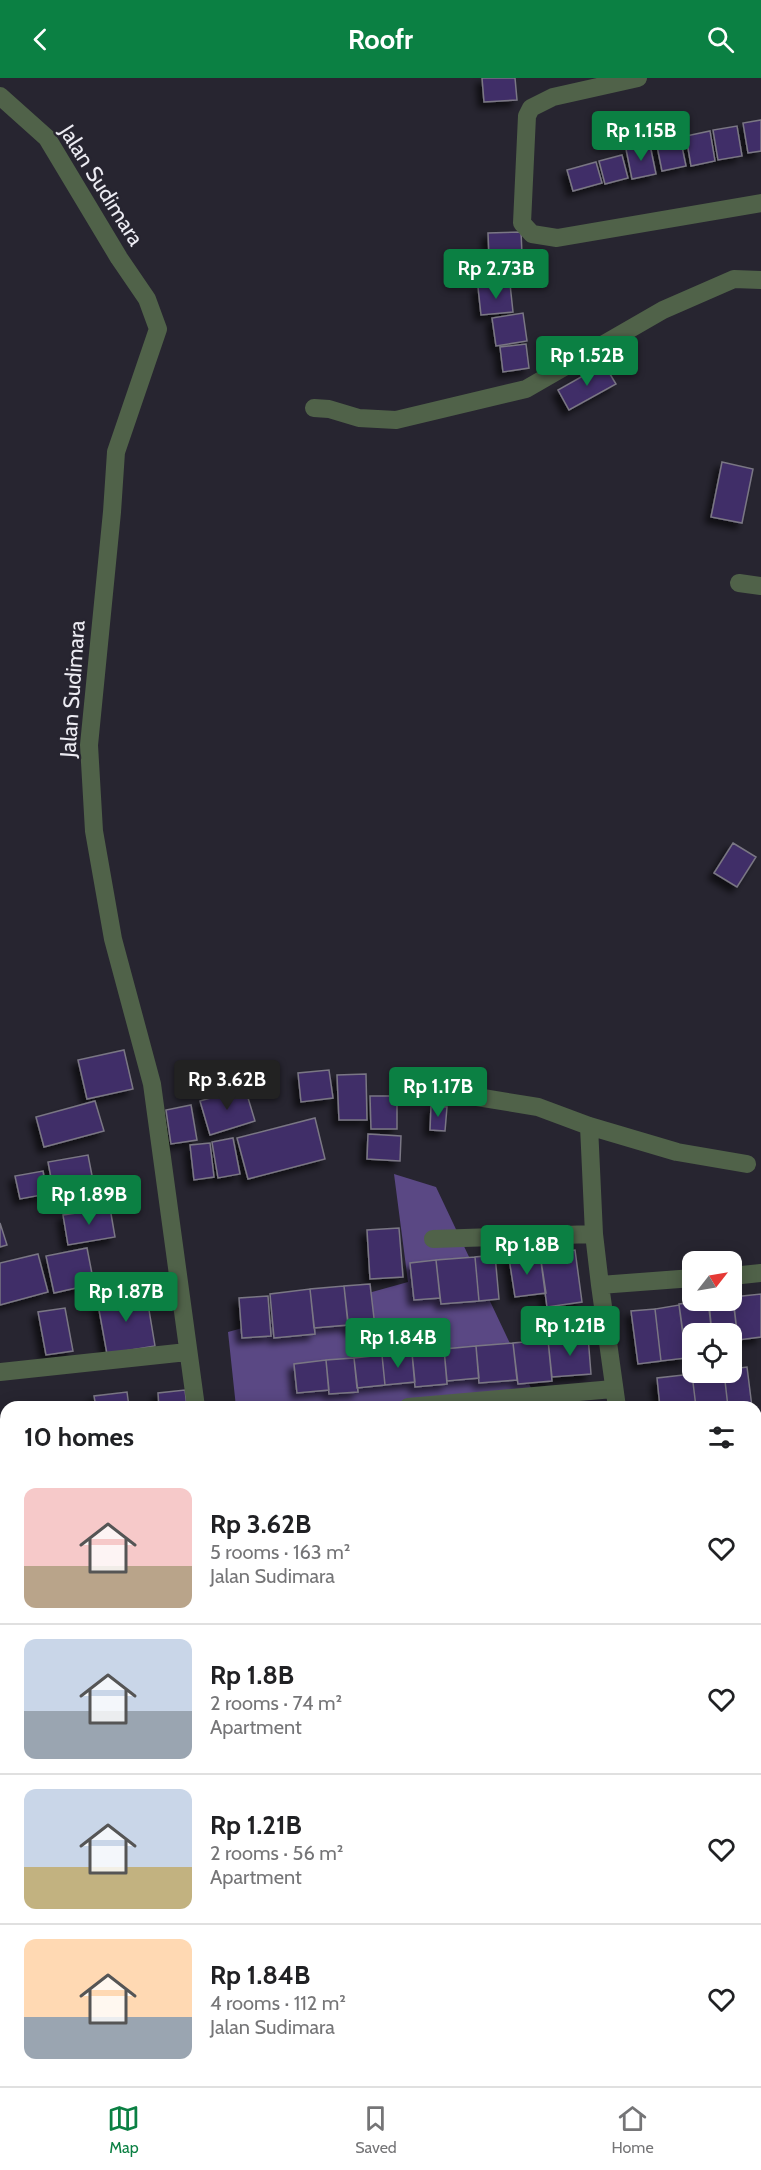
<!DOCTYPE html>
<meta charset="utf-8">
<style>
body{margin:0;font-family:Cabin,sans-serif;background:#f2f2f2;color:#202124;height:100vh;display:flex;flex-direction:column;font-size:22px;white-space:nowrap}
*{box-sizing:border-box;margin:0}
p{font-size:20px;color:#757577}
.icon{flex:none;width:33px;height:33px;fill:none;stroke:currentColor;stroke-width:2;stroke-linecap:round;stroke-linejoin:round}
.map{position:relative;flex:1;overflow:hidden}
.sheet{position:absolute;left:0px;top:1323px;width:762px;height:686px;display:flex;flex-direction:column;background:#fff;border-radius:18px 18px 0 0;box-shadow:0 3px 15px #0003}
.sheet>*{flex:none}
.needle{width:39px;rotate:59deg}
.controls{position:absolute;left:682px;top:1173px;display:grid;gap:12px}
.controls a{display:grid;place-items:center;width:60px;height:60px;border-radius:12px;background:#fff;box-shadow:0 3px 15px #0003;font-size:30px}
.price{position:absolute;translate:-50% -51px;padding:0 14px;border-radius:6px;background:#0b8043;color:#fff;font-size:20px;line-height:39px;filter:drop-shadow(0 2px 3px #0008)}
.price::after{content:'';position:absolute;left:50%;top:36px;width:18px;height:14px;margin-left:-9px;background:inherit;clip-path:polygon(0 0,100% 0,50% 100%)}
.price.on{background:#222;color:#fff}
ul{padding:0;list-style:none}
li{display:flex;align-items:center;gap:18px;height:150px;padding:0 24px}
li+li{border-top:2px solid #e0e0e0}
li span{display:grid;place-items:center;flex:none;width:168px;height:120px;border-radius:12px;color:#555}
li>.icon{margin-inline-start:auto}
span .icon{width:72px;height:72px;fill:#fffc;stroke-width:1}
li b{font-size:26px}
h2{display:flex;justify-content:space-between;align-items:center;height:72px;padding:0 24px;font-size:26px}
header{display:flex;justify-content:space-between;align-items:center;height:78px;padding:0 24px;background:#0b8043;color:#fff;font-size:27px;font-weight:700}
.menu{display:flex;justify-content:space-around;align-items:center;height:84px;border-top:2px solid #e0e0e0;background:#fff;font-size:16px;color:#757577}
.menu a{display:grid;justify-items:center;gap:3px}
.menu .on{color:#0b8043}
.map>svg:first-child{display:block}
.forest{fill:#5a4884}
.building{fill:#412d67;stroke:#7a7784;stroke-width:1.5;filter:url(#shadow)}
.lines{fill:none;stroke-linecap:round;stroke-linejoin:round}
.minor{stroke:#506249;stroke-width:18}
.labels{text-anchor:middle;stroke-width:4.5;stroke-linejoin:round;paint-order:stroke}
.street-label{font-size:22px;fill:#ecebf2;stroke:#272530}
</style>
<header><svg class="icon" aria-label="back" viewBox="0 0 24 24"><path d="M15 5l-7 7 7 7"/></svg>Roofr<svg class="icon" aria-label="search" viewBox="0 0 24 24"><circle cx="10" cy="10" r="6"/><path d="M15 15l6 6"/></svg></header>
<div class="map">
<svg width="761" height="2008" viewBox="0 0 761 2008">
<defs>
<filter id="shadow"><feDropShadow dx="-5.5" dy="5.5" stdDeviation="3" flood-color="#0009"/></filter>
</defs>
<rect width="100%" height="100%" fill="#272530"/>
<!-- forest -->
<path class="forest" d="M394,1096L436,1109L540,1329H236L228,1254L408,1204Z"/>
<!-- building -->
<path class="building" d="M482,0H515L517,22L484,24Z
M761,42V73L748,75L743,45Z
M737,48L742,78L718,82L713,52Z
M710,53L715,83L691,88L686,58Z
M680,59L686,88L662,93L656,63Z
M650,67L656,96L632,101L626,71Z
M622,77L628,100L605,106L599,83Z
M596,84L602,105L573,113L567,92Z
M521,154L522,176L542,175L543,200L490,202L488,155Z
M510,206L513,234L481,237L478,209Z
M523,235L527,263L496,268L492,240Z
M526,266L529,290L503,294L500,269Z
M604,286L616,306L569,332L558,312Z
M722,384L753,391L742,445L711,439Z
M733,765L756,779L737,809L714,795Z
M124,972L133,1011L87,1021L78,982Z
M329,992L333,1020L301,1024L298,995Z
M366,996L367,1042H339L337,997Z
M245,1010L255,1043L210,1057L200,1023Z
M370,1018H397V1051H371Z
M95,1023L104,1053L44,1069L36,1039Z
M191,1027L197,1062L171,1066L166,1032Z
M431,1028L447,1029L445,1053L430,1052Z
M315,1040L325,1081L248,1101L237,1060Z
M368,1056L401,1058L400,1083L367,1081Z
M233,1060L240,1096L218,1100L212,1064Z
M210,1065L214,1099L194,1102L190,1067Z
M88,1077L96,1118L56,1126L48,1084Z
M43,1093L47,1116L20,1121L15,1098Z
M110,1130L115,1159L68,1167L63,1137Z
M0,1145L7,1167L0,1169Z
M399,1150L403,1199L370,1201L367,1152Z
M87,1170L94,1206L54,1215L46,1178Z
M575,1172L582,1224L547,1229L540,1176Z
M38,1176L48,1214L0,1227V1185Z
M540,1176L546,1215L515,1219L509,1180Z
M495,1177L499,1221L479,1223L475,1179Z
M475,1179L479,1223L441,1226L436,1182Z
M436,1182L440,1220L414,1222L410,1185Z
M370,1206L375,1249L349,1252L344,1208Z
M344,1208L348,1247L314,1250L310,1211Z
M310,1211L315,1256L274,1260L270,1216Z
M146,1214L155,1268L107,1276L97,1221Z
M761,1216V1259L738,1262L733,1219Z
M268,1218L271,1258L242,1260L239,1220Z
M733,1222L738,1262L732,1263V1256H712L709,1225Z
M708,1223L712,1256H693V1268L685,1269L679,1226Z
M679,1227L686,1280L661,1283L655,1231Z
M65,1230L73,1273L46,1277L38,1234Z
M655,1231L661,1283L638,1286L631,1233Z
M588,1258L591,1296L552,1299L548,1262Z
M548,1262L552,1303L518,1306L513,1265Z
M513,1265L517,1302L479,1305L476,1268Z
M476,1268L479,1300L447,1303L444,1271Z
M444,1271L447,1306L415,1309L412,1275Z
M412,1275L415,1304L385,1307L382,1277Z
M382,1277L385,1307L357,1310L354,1280Z
M354,1280L358,1314L329,1316L326,1282Z
M326,1282L329,1312L297,1315L294,1286Z
M747,1289L752,1329H728L724,1294H732V1291Z
M703,1294H724L728,1329H696L692,1296Z
M692,1296L696,1329H660L657,1300Z
M185,1312L187,1329H159L158,1315Z
M127,1314L129,1329H96L94,1318Z
M89,1324L90,1329H56Z
M6,1345V1401L0,1403V1346Z
M6,1415V1458L1,1459L0,1416Z
M0,1504L6,1526V1541L0,1543Z
M756,1522L761,1551V1557H756Z
M756,1557H761V1607H756Z
M6,1593V1631L0,1599V1594Z
M761,1642V1684L756,1685V1643Z
M6,1668V1760L0,1761V1669Z
M756,1702L761,1720V1752L756,1754Z
M761,1838V1866L756,1867V1839Z
M761,1879V1910L756,1911V1880Z
M761,1920V1958L756,1959V1921Z
M761,1969V2004L754,2008L751,2002H756V1971Z
M15,2002H47L48,2008H11L10,2003Z
M62,2002H109L111,2008H63Z
M125,2002H165L166,2008H126Z
M407,2002H440L428,2008H410Z
M460,2002H490L477,2008H462Z
M516,2002H558L560,2007L518,2008Z
M575,2002H602L604,2007L577,2008Z
M647,2002H675L678,2008H649Z
M685,2002H738L740,2008H686Z"/>
<g class="lines">
<!-- minor -->
<path class="minor" d="M638,0L553,19L531,30L527,38L522,145L532,156L557,160L761,125
M0,18L47,60L119,180L147,221L158,251L116,374L112,434L89,667L94,753L113,861L152,1006L196,1329
M314,330L329,331L359,340L396,342L526,311L663,232L734,201L761,202
M739,505L761,508
M434,1012L538,1029L589,1048L677,1074L747,1086
M589,1048L594,1156L600,1207
M433,1161L594,1156
M732,1198L761,1195
M0,1294L187,1274
M408,1329L613,1311
M617,1329L600,1207L693,1200
M756,1370L761,1369
M0,1554L6,1552
M380,2002L382,2008"/>
</g>
<g class="labels">
<!-- street labels -->
<g class="street-label">
<text transform="translate(102 107) rotate(58)" y="8">Jalan Sudimara</text>
<text transform="translate(72 611) rotate(-86)" y="8">Jalan Sudimara</text>
</g>
</g>
</svg>
<div class="controls">
<a><svg class="needle" viewBox="-14 -14 28 28"><path d="M0-13l5 13h-10z" fill="#e53935"/><path d="M0 13l5-13h-10z" fill="#757577"/></svg></a>
<a><svg class="icon" aria-label="locate" viewBox="0 0 24 24"><circle cx="12" cy="12" r="6"/><path d="M12 2v4M12 18v4M2 12h4M18 12h4"/></svg></a>
</div>
<b class="price" style="left:641px;top:84px">Rp 1.15B</b>
<b class="price" style="left:496px;top:222px">Rp 2.73B</b>
<b class="price" style="left:587px;top:309px">Rp 1.52B</b>
<b class="price on" style="left:227px;top:1033px">Rp 3.62B</b>
<b class="price" style="left:438px;top:1040px">Rp 1.17B</b>
<b class="price" style="left:89px;top:1148px">Rp 1.89B</b>
<b class="price" style="left:527px;top:1198px">Rp 1.8B</b>
<b class="price" style="left:126px;top:1245px">Rp 1.87B</b>
<b class="price" style="left:570px;top:1279px">Rp 1.21B</b>
<b class="price" style="left:398px;top:1291px">Rp 1.84B</b>
<section class="sheet">
<h2>10 homes<svg class="icon" aria-label="filters" viewBox="0 0 24 24"><path d="M4 7h16M4 17h16"/><circle cx="9" cy="7" r="2"/><circle cx="15" cy="17" r="2"/></svg></h2>
<ul>
<li><span style="background:linear-gradient(#f6c9c9 65%,#b9a48a 0)"><svg class="icon" aria-label="home" viewBox="0 0 24 24"><path d="M3 11l9-7 9 7M6 9v11h12V9"/></svg></span><div><b>Rp 3.62B</b><p>5 rooms · 163 m²</p><p>Jalan Sudimara</p></div><svg class="icon" aria-label="heart" viewBox="0 0 24 24"><path d="M12 20l-8-8c-3-5 5-10 8-4 3-6 11-1 8 4z"/></svg></li>
<li><span style="background:linear-gradient(#c9d6e8 60%,#9aa5b1 0)"><svg class="icon" aria-label="home" viewBox="0 0 24 24"><path d="M3 11l9-7 9 7M6 9v11h12V9"/></svg></span><div><b>Rp 1.8B</b><p>2 rooms · 74 m²</p><p>Apartment</p></div><svg class="icon" aria-label="heart" viewBox="0 0 24 24"><path d="M12 20l-8-8c-3-5 5-10 8-4 3-6 11-1 8 4z"/></svg></li>
<li><span style="background:linear-gradient(#c9d6e8 65%,#c2b280 0)"><svg class="icon" aria-label="home" viewBox="0 0 24 24"><path d="M3 11l9-7 9 7M6 9v11h12V9"/></svg></span><div><b>Rp 1.21B</b><p>2 rooms · 56 m²</p><p>Apartment</p></div><svg class="icon" aria-label="heart" viewBox="0 0 24 24"><path d="M12 20l-8-8c-3-5 5-10 8-4 3-6 11-1 8 4z"/></svg></li>
<li><span style="background:linear-gradient(#ffd9b3 65%,#9aa5b1 0)"><svg class="icon" aria-label="home" viewBox="0 0 24 24"><path d="M3 11l9-7 9 7M6 9v11h12V9"/></svg></span><div><b>Rp 1.84B</b><p>4 rooms · 112 m²</p><p>Jalan Sudimara</p></div><svg class="icon" aria-label="heart" viewBox="0 0 24 24"><path d="M12 20l-8-8c-3-5 5-10 8-4 3-6 11-1 8 4z"/></svg></li>
</ul>
</section>
</div>
<nav class="menu">
<a class="on"><svg class="icon" aria-label="map" viewBox="0 0 24 24"><path d="M3 6l6-2 6 2 6-2v14l-6 2-6-2-6 2zM9 4v14M15 6v14"/></svg>Map</a>
<a><svg class="icon" aria-label="saved" viewBox="0 0 24 24"><path d="M7 4h10v16l-5-4-5 4z"/></svg>Saved</a>
<a><svg class="icon" aria-label="home" viewBox="0 0 24 24"><path d="M3 11l9-7 9 7M6 9v11h12V9"/></svg>Home</a>
</nav>
